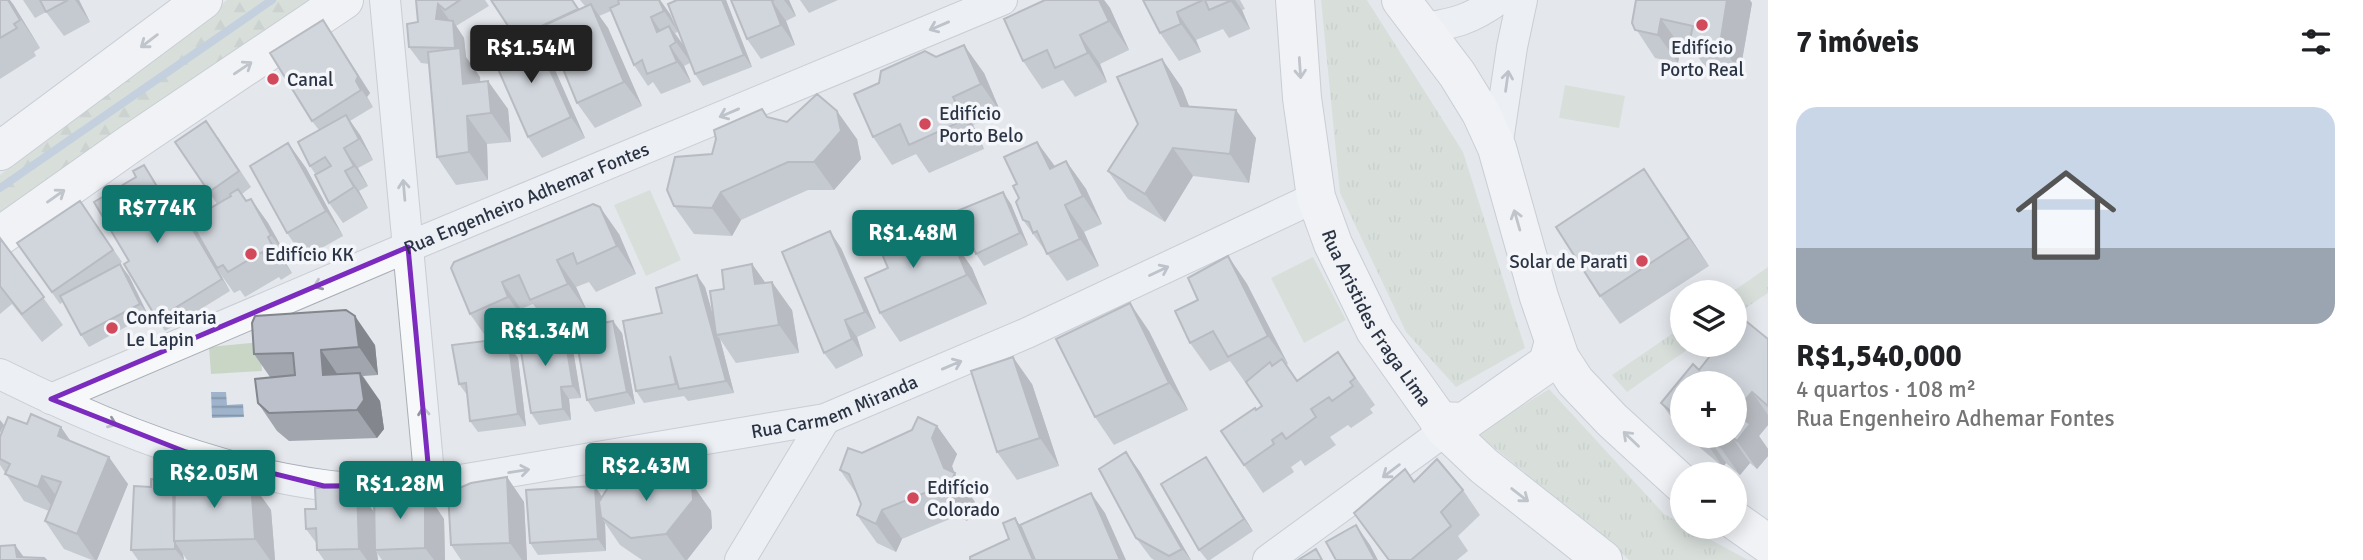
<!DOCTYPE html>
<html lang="pt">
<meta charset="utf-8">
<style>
body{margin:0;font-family:Signika,sans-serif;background:#f2f2f2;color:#202124;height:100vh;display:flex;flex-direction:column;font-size:26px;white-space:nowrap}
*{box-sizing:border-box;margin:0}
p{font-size:23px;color:#757577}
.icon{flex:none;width:38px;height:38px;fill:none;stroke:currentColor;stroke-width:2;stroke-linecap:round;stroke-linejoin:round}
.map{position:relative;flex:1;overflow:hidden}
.drawer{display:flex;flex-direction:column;background:#fff;width:595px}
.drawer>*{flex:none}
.fabs{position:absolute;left:1670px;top:280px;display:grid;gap:14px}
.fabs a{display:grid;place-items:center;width:77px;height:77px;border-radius:50%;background:#fff;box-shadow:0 4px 18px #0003;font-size:35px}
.price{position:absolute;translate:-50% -60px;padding:0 16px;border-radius:7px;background:#0f766e;color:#fff;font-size:23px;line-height:46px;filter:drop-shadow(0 2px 4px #0008)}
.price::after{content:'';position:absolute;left:50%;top:42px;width:21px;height:16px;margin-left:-10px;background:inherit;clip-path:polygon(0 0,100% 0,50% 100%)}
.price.current{background:#222;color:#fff}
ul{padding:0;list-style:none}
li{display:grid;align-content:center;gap:14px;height:371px;padding:0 28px}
li span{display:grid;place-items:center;height:217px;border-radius:21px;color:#555}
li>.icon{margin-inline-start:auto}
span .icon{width:126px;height:126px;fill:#fffc;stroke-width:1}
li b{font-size:30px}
h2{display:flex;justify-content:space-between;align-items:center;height:84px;padding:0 28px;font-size:30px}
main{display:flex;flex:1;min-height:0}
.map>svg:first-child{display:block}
.grass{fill:url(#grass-tufts)}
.forest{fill:url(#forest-firs)}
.pitch{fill:#c9d6c5}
.water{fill:url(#water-rules)}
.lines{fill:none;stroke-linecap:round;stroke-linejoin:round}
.stream{stroke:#9fb4cc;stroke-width:8}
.street-casing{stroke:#a9aeb7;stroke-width:32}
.secondary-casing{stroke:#a9aeb7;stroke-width:40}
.street{stroke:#f7f8fa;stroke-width:30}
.secondary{stroke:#fff;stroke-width:38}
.wall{fill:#a1a5ae}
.shaded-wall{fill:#83868d}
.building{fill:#bbc0ca;stroke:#83868d;stroke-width:2}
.oneway{stroke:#9196a0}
.oneway2{stroke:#959aa2}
.marked{fill:none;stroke:#7b2cbf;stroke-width:5;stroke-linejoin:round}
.poi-dot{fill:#d1495b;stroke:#f4f6f9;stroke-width:2.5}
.labels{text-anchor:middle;stroke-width:7;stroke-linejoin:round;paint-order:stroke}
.poi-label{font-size:19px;fill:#2b3445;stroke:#f4f6f9;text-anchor:start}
.street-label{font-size:19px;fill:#2b3445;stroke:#f4f6f9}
</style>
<main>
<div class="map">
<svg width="1768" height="560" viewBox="0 0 1768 560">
<defs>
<pattern id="grass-tufts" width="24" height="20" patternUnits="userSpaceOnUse" patternTransform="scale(1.75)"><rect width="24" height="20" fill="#c9d6c5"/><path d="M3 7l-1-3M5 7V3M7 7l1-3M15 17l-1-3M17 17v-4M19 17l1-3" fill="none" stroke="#adb8ab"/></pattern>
<pattern id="forest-firs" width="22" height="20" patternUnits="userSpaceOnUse" patternTransform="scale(1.75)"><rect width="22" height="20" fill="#c9d6c5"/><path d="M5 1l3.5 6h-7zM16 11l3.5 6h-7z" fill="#adb8ab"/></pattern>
<pattern id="water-rules" width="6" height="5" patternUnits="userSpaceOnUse" patternTransform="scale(1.75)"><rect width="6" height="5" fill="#9fb4cc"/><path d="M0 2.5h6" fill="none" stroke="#8293a7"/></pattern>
</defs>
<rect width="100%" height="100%" fill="#e4e7ec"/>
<!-- grass -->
<path class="grass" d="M1321,0H1367L1463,152L1525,348L1456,387L1406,332L1340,193Z
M1768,267V293L1734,316V292H1732Z
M1682,327V345H1694L1627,392L1612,375Z
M1549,389L1664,514L1682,524V527H1687L1748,560H1629L1594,528L1477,434Z"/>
<!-- forest -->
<path class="forest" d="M227,0H324L0,226V175Z"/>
<!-- pitch -->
<path class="pitch" d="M1565,85L1625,96L1619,128L1559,118Z
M650,190L681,260L646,276L614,205Z
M1313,257L1346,320L1304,343L1271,278Z
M260,342L262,371L211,374L209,347Z"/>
<!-- water -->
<path class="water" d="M211,392H226L227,405L243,404L244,417L212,418Z"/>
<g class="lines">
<!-- stream -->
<path class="stream" d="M0,188L272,0"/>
<defs>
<g id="street">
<path d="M385,0L430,485"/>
<path d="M1421,29C1455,23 1470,20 1498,0"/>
<path d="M1497,148L1512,47L1522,0"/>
<path id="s1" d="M0,374C98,423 214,471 323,485C358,490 395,487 430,485L825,419L1027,333L1316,197"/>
<path id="s2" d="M51,399L408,247L1002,0"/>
<path d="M740,560L825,419"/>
<path d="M1268,560L1446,430"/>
</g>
<g id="secondary">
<path id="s3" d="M1295,0L1302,98L1316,197L1333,244L1375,330L1446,430L1484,466L1603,560"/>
<path d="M1401,0L1457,74L1481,113L1497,148L1539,297L1560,358L1575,381L1612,420L1682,484"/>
<path d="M0,151L203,0"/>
<path d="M0,236L130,144L344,0"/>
<path d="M1439,421L1464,422L1548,363L1554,341"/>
<path d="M1734,520L1768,544"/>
</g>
</defs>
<!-- street casing -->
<use href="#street" class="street-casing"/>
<!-- secondary casing -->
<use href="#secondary" class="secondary-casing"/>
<!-- street -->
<use href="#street" class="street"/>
<!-- secondary -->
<use href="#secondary" class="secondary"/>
</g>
<!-- wall -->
<path class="wall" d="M0,0L13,4L40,48L34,52L36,56L0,79Z
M23,0H79L90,22L64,36L46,12L35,18Z
M416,0H485L489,6L456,26L464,38L466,57L480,77V82L508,109L511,142L487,144L488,180L456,185L437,157L429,64L421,63L409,47L418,22Z
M491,0H573L579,9L585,6L580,0H660L670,14L678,32L675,33L684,46L726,0L752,67L703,86L695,74L690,63L684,66L691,82L661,94L653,82L648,86L634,65L611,11L599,16L608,28L642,106L595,128L577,103L550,38L540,43L547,52L585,138L542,158L528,137L517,40Z
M731,0H789L796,16L786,21L795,45L761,59L747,39Z
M800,0H838L809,13Z
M1045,0H1104L1110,8L1129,50L1100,64L1107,82L1075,97L1063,80L1042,89L1023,61Z
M1143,0H1240L1245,9L1242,10L1250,29L1229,38L1223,29L1196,40L1201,52L1179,61L1160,33Z
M1752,3L1740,72L1734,77L1709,72L1693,50L1681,47L1678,63L1655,58L1632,23Z
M334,36L370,93L367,97L373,107L350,121L360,135L373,160L358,168L368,186L359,191L368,208L343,223L329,203L316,175L310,166L319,130L312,121Z
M936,57L984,73L1001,113L973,125L984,149L929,173L916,154L892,165L873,137Z
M1162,59L1182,88L1189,107L1256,138L1249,183L1193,176L1165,222L1128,199L1108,171L1138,124Z
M769,118L857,139L861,159L834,190H808L741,220L732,236L694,234L674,206L712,154Z
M218,137L251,187L242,194L247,201L251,199L268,223L289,260L285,262L292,273L281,280L279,277L245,297L240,290L234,293L217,269L230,291L165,331L157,319L129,261L152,177L184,229L190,225L216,266L217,204L175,142Z
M288,143L306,168L343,236L304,258L287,233Z
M1066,161L1086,189L1102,224L1084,232L1099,266L1067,281L1023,220L1055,166Z
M1664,198L1709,266L1620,324L1600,296Z
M80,201L122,262L112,269L129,276L148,315L89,347L81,335L63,302L60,304L17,243Z
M1011,204L1028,245L984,266L976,254Z
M913,227L930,250L952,239L972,268L987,304L900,342L880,313L888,268Z
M619,234L636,274L596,292L589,282L576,287L587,311L549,327L533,304L521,309L527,324L489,341L470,314L451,268Z
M0,238L63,325L42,342L12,304L0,314Z
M841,248L876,328L857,337L863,356L836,369L824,353Z
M1228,256L1247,284L1288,364L1286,365L1297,381L1338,352L1375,405L1370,409L1373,413L1351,428L1348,425L1330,437L1336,445L1305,466L1301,460L1291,467L1294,472L1263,493L1221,431L1262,406L1230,361L1210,371L1190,343L1198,300Z
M752,264L765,283L792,310L799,353L736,363L720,339L734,393L688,401L684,396L644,403L636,391L662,313L705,287L714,319L724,289Z
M1736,313L1768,339V425L1759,436L1768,449V456L1757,469L1750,463L1740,475L1726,463L1723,467L1686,436H1734V383H1682V432L1661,403L1693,364L1699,370L1712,354L1707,347L1709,345H1734V315Z
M596,324L622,333L635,404L595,412L587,400Z
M1149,331L1188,410L1114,445L1095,417Z
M571,338L581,398L569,399L571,420L539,425L531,413Z
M485,341L491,349L509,346L518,358L526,426L478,432L470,421L467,395L459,384Z
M375,345L378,375L363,376L380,401L384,429L377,438L289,441L277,431L258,403L270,377L254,354Z
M1032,384L1059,466L1017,480L997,452Z
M937,426L957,454L952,466L954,473L975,502L967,521L957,516L902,539L896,552L877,543L857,515L861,504L858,496L840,470L862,453Z
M0,437L71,442L128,484L97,560H92L64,549L45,521L49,511L24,501L0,465Z
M1126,452L1140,472L1191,560H1154L1151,558L1136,538Z
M1206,457L1253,531L1210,560H1207L1199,550Z
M220,466L231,482H251L271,510L275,560H187L183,554L184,560H138L131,550L151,487L204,484Z
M507,477L524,502L527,560H461L451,545Z
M1414,482L1463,490L1480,515L1458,536L1468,551L1457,560H1388L1354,513Z
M692,484L711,511L712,528L687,560H642L620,545L605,523L606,551L538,555L530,543L602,497Z
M425,491L444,519L445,560H382L377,553L378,560H324L317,550V544L306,529L374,512Z"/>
<!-- shaded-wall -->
<path class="shaded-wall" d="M8,0H10L13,4L40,48Z
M75,0H79L90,22Z
M659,0H660L670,14L678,32L664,11Z
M722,0H726L752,67L744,55Z
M784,0H789L796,16Z
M1099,0H1104L1110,8L1129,50L1109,21Z
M1230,0H1235L1242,10L1250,29Z
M1727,0H1750L1752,3L1740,72L1720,44Z
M772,1L786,21L795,45L781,25Z
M438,4L450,21L436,19Z
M591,4L608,28L642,106L624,82Z
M1177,12L1196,40L1201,52L1181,24Z
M651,17L665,37L657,32Z
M1661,19L1681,47L1678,63L1658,35Z
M323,20L370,93L367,97L373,107L356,81Z
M453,21L464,38L466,57L480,77L483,112L463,84L455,48Z
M669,26L684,46L691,63L676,42Z
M533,32L547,52L585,138L571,117Z
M1080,35L1100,64L1107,82L1088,53Z
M964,45L984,73L1001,113L981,84Z
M670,46L684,66L691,82L677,62Z
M1162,59L1182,88L1200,134L1181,106Z
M488,81L508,109L511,142L491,113Z
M953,97L973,125L984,149L964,120Z
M1236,110L1256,138L1249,183L1230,154Z
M837,111L857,139L861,159L834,190L814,162Z
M346,115L360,135L373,160L359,139Z
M467,116L487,144L488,180L469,152Z
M1037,142L1057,169H1050Z
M288,143L306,168L343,236L326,211Z
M344,148L358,168L368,186L354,166Z
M1173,148L1193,176L1165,222L1145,194Z
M1066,161L1086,189L1102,224L1083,196Z
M144,165L152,177L191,242L183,230Z
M1644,169L1664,198L1709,266L1689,238Z
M345,171L359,191L368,208L354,187Z
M721,192L741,220L732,236L712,208Z
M1003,192L1011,204L1028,245L1020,233Z
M251,199L268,223L289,260L271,235Z
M1065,205L1084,232L1099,266L1080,239Z
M600,207L619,234L636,274L617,246Z
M190,225L199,237L230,291L222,279Z
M913,227L933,255L925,252Z
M830,231L841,248L876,328L865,312Z
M268,237L285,262L292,273L274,249Z
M952,239L972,268L987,304L967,275Z
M1228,256L1247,284L1288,364L1268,336Z
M557,260L576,287L587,311L568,284Z
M120,264L129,276L148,315L140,304Z
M752,264L772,292L755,284Z
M697,275L705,287L718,334L716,335L720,339L734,393L726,381Z
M502,282L521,309L527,324L508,297Z
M772,282L792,310L799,353L779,325Z
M1130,303L1149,331L1188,410L1169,383Z
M355,316L375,345L378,375L359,347Z
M845,320L857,337L863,356L852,339Z
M613,321L622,333L635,404L627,392Z
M563,326L571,338L581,398L573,386Z
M509,346L518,358L526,426L518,414Z
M321,350L340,378L323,375Z
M1013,357L1032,384L1059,466L1040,438Z
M360,373L380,401L384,429L377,438L357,410Z
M561,387L569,399L571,420L563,409Z
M1752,392L1768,415V425L1759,436L1768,449V456L1757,469L1737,441L1735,412Z
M0,420L4,425L0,433Z
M937,426L957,454L952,466L955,474L975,502L967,521L947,492L944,468L932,438Z
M61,427L80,455L58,436Z
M1705,436H1707L1726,463L1723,467L1703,438Z
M1729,436H1731L1750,463L1740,475L1720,447Z
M1126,452L1140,472L1191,560L1182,549Z
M109,457L128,484L97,560H95L77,534Z
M1206,457L1214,469L1253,531L1244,519Z
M220,466L239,494L220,483Z
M42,476L62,504L58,515L38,487Z
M507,477L524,502L527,560H522L510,543Z
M251,482L271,510L275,560H270L255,539Z
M692,484L711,511L712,528L687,560H685L666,534Z
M595,486L603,498L601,517L605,523L606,551L598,539Z
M357,488L376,515L375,550L377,553L378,560H367L359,549Z
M425,491L444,519L445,560H434L425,548Z
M1091,493L1105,513L1126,560H1120Z
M882,510L902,539L896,552L876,524Z
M1015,518L1034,546L1040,560H1033Z
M1356,525L1370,545L1378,560H1375Z
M175,542L183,554L184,560L175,549Z
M15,545L26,560L17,557Z"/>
<!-- building -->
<path class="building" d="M0,0H8L20,20L14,24L17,28L0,38Z
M40,0H68L46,12Z
M416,0H460L445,10L438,4L436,19L453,21L455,48L409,47L407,24L418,22Z
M491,0H572L578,9L516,38Z
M618,0H659L664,11L651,17L657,32L669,26L676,42L670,46L677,62L647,74L642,60L634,65L610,8L619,4Z
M677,0H722L744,55L695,74L668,4Z
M731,0H774L772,1L781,25L747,39Z
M1045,0H1099L1109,21L1080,35L1088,53L1055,68L1047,50L1023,61L1004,19Z
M1143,0H1203L1177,12L1181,24L1160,33Z
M1205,0H1230V1L1209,10Z
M1636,0H1727L1720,44L1714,49L1689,44L1693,26L1661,19L1658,35L1635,30L1632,23Z
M591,4L624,82L577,103L545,25Z
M323,20L358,76L356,81L361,90L312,121L270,53Z
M533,32L571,117L528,137L491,53Z
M964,45L981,84L953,97L964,120L909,145L900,124L873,137L854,94L879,83L881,71L925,51L936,57Z
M460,48L463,84L488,81L491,113L467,116L469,152L437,157L428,52Z
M1162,59L1181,106L1236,110L1230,154L1173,148L1145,194L1108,171L1138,124L1117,77Z
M817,94L837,111L841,131L814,162H788L721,192L712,208L674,206L667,190L675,157L712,154L716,139L714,130L762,109L767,117L787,122Z
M346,115L359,139L344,148L354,166L345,171L354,187L329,203L315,175L331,166L325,157L310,166L298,142Z
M206,121L239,171L209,192L175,142Z
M1037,142L1050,169L1066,161L1083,196L1065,205L1080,239L1047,254L1037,231L1033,233L1029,222L1023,220L1016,202L1019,198L1013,186L1017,184L1004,157Z
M288,143L326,211L287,233L250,166Z
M144,165L183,230L190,225L222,279L157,319L124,264L129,261L94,202L136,177L133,171Z
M1644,169L1689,238L1600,296L1556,227Z
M238,189L246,201L251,199L271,235L268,237L274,249L264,255L262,252L228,272L223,265L217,268L196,231L201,228L195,217L231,196L230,194Z
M1003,192L1020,233L976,254L957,211Z
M80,201L113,250L52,292L17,243Z
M593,204L600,207L617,246L577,264L573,253L557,260L568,284L530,300L519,275L502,282L508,297L470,314L451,268L454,262Z
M913,227L925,252L952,239L967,275L880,313L865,278L888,268L877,242Z
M830,231L865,312L845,320L852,339L824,353L782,252Z
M0,238L44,297L22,314L0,286Z
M1228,256L1268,336L1228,357L1213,331L1190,343L1175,311L1198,300L1188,278Z
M120,264L140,304L81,335L60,296Z
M752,264L755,284L772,282L779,325L716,335L710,291L724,289L722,270Z
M697,275L726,381L679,389L670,356L676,384L636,391L623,321L662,313L656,288Z
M1130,303L1169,383L1095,417L1056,339Z
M346,310L355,316L359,347L321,350L323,375L360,373L364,400L357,410L269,413L258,403L255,379L295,375L293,353L254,354L252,323L255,316Z
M1736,313L1768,339V406L1752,392L1735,412L1750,424L1737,441L1731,436H1734V383H1682V421L1661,403L1693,364L1699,370L1713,352L1707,347L1709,345H1734V315Z
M592,318L593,325L613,321L627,392L587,400L573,320Z
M563,326L573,386L561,387L563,409L531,413L518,333Z
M485,341L486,350L509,346L518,414L470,421L466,383L459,384L452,345Z
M1338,352L1355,378L1350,382L1353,386L1332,401L1329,397L1311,409L1316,417L1286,439L1282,433L1272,440L1274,444L1244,465L1221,431L1255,408L1256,410L1262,406L1246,382L1270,362L1272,366L1282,359L1297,381Z
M1013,357L1040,438L997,452L971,371Z
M31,414L61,427L58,436L109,457L77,534L45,521L61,482L42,476L38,487L5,474L10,464L0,459V437L8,417L27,424Z
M918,417L937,426L932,438L944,468L955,473L947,492L937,488L882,510L876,524L857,515L861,504L849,474L840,470L848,448L862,453L912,430Z
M1707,436H1729L1720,447Z
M1126,452L1182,549L1169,556L1136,538L1099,469Z
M1206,457L1244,519L1199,550L1161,484Z
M1437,459L1463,490L1441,512L1451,526L1411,560H1389L1354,513L1405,469L1414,482Z
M203,466H220V483L251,482L255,539L174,541L175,484H204Z
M675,470L692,484L693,500L666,534L631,538L601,517L599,502L612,481Z
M507,477L510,543L451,545L448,493L471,483Z
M151,479L173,482L174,541L175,542V549L131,550L134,486L151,487Z
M595,486L598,539L530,543L526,490Z
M315,488H357L359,549L317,550L316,528L306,529L305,509H316Z
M425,491V548L375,550L374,494Z
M1091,493L1120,560H1035L1020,525Z
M1015,518L1033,560H970V557L1009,539L1003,523Z
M1356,525L1375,560H1336L1326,542Z
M15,545L17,557L44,558L46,560H0V546Z
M1316,549L1322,560H1298Z"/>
<!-- one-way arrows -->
<defs><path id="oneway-shaft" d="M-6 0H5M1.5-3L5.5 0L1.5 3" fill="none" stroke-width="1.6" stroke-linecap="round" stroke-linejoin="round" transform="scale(1.75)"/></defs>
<g class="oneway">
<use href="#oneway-shaft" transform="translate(939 26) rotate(157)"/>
<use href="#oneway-shaft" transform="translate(1507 81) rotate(-82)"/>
<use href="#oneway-shaft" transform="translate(729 113) rotate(157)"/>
<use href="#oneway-shaft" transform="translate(404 190) rotate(-95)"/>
<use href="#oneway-shaft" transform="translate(1159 271) rotate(-25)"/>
<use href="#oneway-shaft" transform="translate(323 283) rotate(157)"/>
<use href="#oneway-shaft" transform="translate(952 365) rotate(-23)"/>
<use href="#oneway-shaft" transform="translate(424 417) rotate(-95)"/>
<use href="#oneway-shaft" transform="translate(107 421) rotate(22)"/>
<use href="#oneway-shaft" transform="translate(519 471) rotate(-9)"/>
<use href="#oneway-shaft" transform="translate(1391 471) rotate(143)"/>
</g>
<g class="oneway2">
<use href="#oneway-shaft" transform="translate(149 41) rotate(143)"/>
<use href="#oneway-shaft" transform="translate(243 68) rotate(-34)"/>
<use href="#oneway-shaft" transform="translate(1300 68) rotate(86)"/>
<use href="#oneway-shaft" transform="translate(56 196) rotate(-35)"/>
<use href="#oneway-shaft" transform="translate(1517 220) rotate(-106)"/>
<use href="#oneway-shaft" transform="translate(1631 439) rotate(-136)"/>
<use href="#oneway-shaft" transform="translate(1520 495) rotate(38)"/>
</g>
<!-- marked area -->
<path d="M0 0H1768V560H0ZM408,247L430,485L324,486L186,452L51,399Z" fill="#e4e7ec" fill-opacity=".55" fill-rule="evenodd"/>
<path class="marked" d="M408,247L430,485L324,486L186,452L51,399Z"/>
<!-- markers -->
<g class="poi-dot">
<circle cx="1702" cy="25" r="7"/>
<circle cx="273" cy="79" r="7"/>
<circle cx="925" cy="124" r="7"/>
<circle cx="251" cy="254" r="7"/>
<circle cx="1642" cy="261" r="7"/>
<circle cx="112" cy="328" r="7"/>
<circle cx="913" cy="498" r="7"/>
</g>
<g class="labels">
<!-- poi labels -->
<g class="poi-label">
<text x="1702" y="54" text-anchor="middle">Edifício<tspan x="1702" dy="22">Porto Real</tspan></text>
<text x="287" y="86">Canal</text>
<text x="939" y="120">Edifício<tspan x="939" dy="22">Porto Belo</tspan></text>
<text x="265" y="261">Edifício KK</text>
<text x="1628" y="268" text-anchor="end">Solar de Parati</text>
<text x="126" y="324">Confeitaria<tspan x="126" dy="22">Le Lapin</tspan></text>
<text x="927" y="494">Edifício<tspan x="927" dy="22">Colorado</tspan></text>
</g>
<!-- street labels -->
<g class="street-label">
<text dy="7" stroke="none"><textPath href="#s2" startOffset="516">Rua Engenheiro Adhemar Fontes</textPath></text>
<text dy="7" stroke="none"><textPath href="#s3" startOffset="334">Rua Aristides Fraga Lima</textPath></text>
<text dy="7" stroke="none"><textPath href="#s1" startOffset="863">Rua Carmem Miranda</textPath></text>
</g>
</g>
</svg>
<div class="fabs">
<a><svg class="icon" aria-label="layers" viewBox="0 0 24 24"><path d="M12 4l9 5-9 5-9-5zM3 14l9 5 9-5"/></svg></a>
<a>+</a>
<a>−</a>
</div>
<b class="price current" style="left:531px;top:85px">R$1.54M</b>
<b class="price" style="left:157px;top:245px">R$774K</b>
<b class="price" style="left:913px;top:270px">R$1.48M</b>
<b class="price" style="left:545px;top:368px">R$1.34M</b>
<b class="price" style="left:646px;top:503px">R$2.43M</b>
<b class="price" style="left:214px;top:510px">R$2.05M</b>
<b class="price" style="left:400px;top:521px">R$1.28M</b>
</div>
<section class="drawer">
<h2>7 imóveis<svg class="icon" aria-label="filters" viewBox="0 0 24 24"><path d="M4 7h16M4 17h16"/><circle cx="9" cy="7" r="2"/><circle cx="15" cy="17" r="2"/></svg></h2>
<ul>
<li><span style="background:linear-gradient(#c9d6e8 65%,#9aa5b1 0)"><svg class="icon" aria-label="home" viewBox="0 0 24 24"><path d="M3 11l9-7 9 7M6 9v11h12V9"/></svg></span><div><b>R$1,540,000</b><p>4 quartos · 108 m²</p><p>Rua Engenheiro Adhemar Fontes</p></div></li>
</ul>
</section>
</main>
